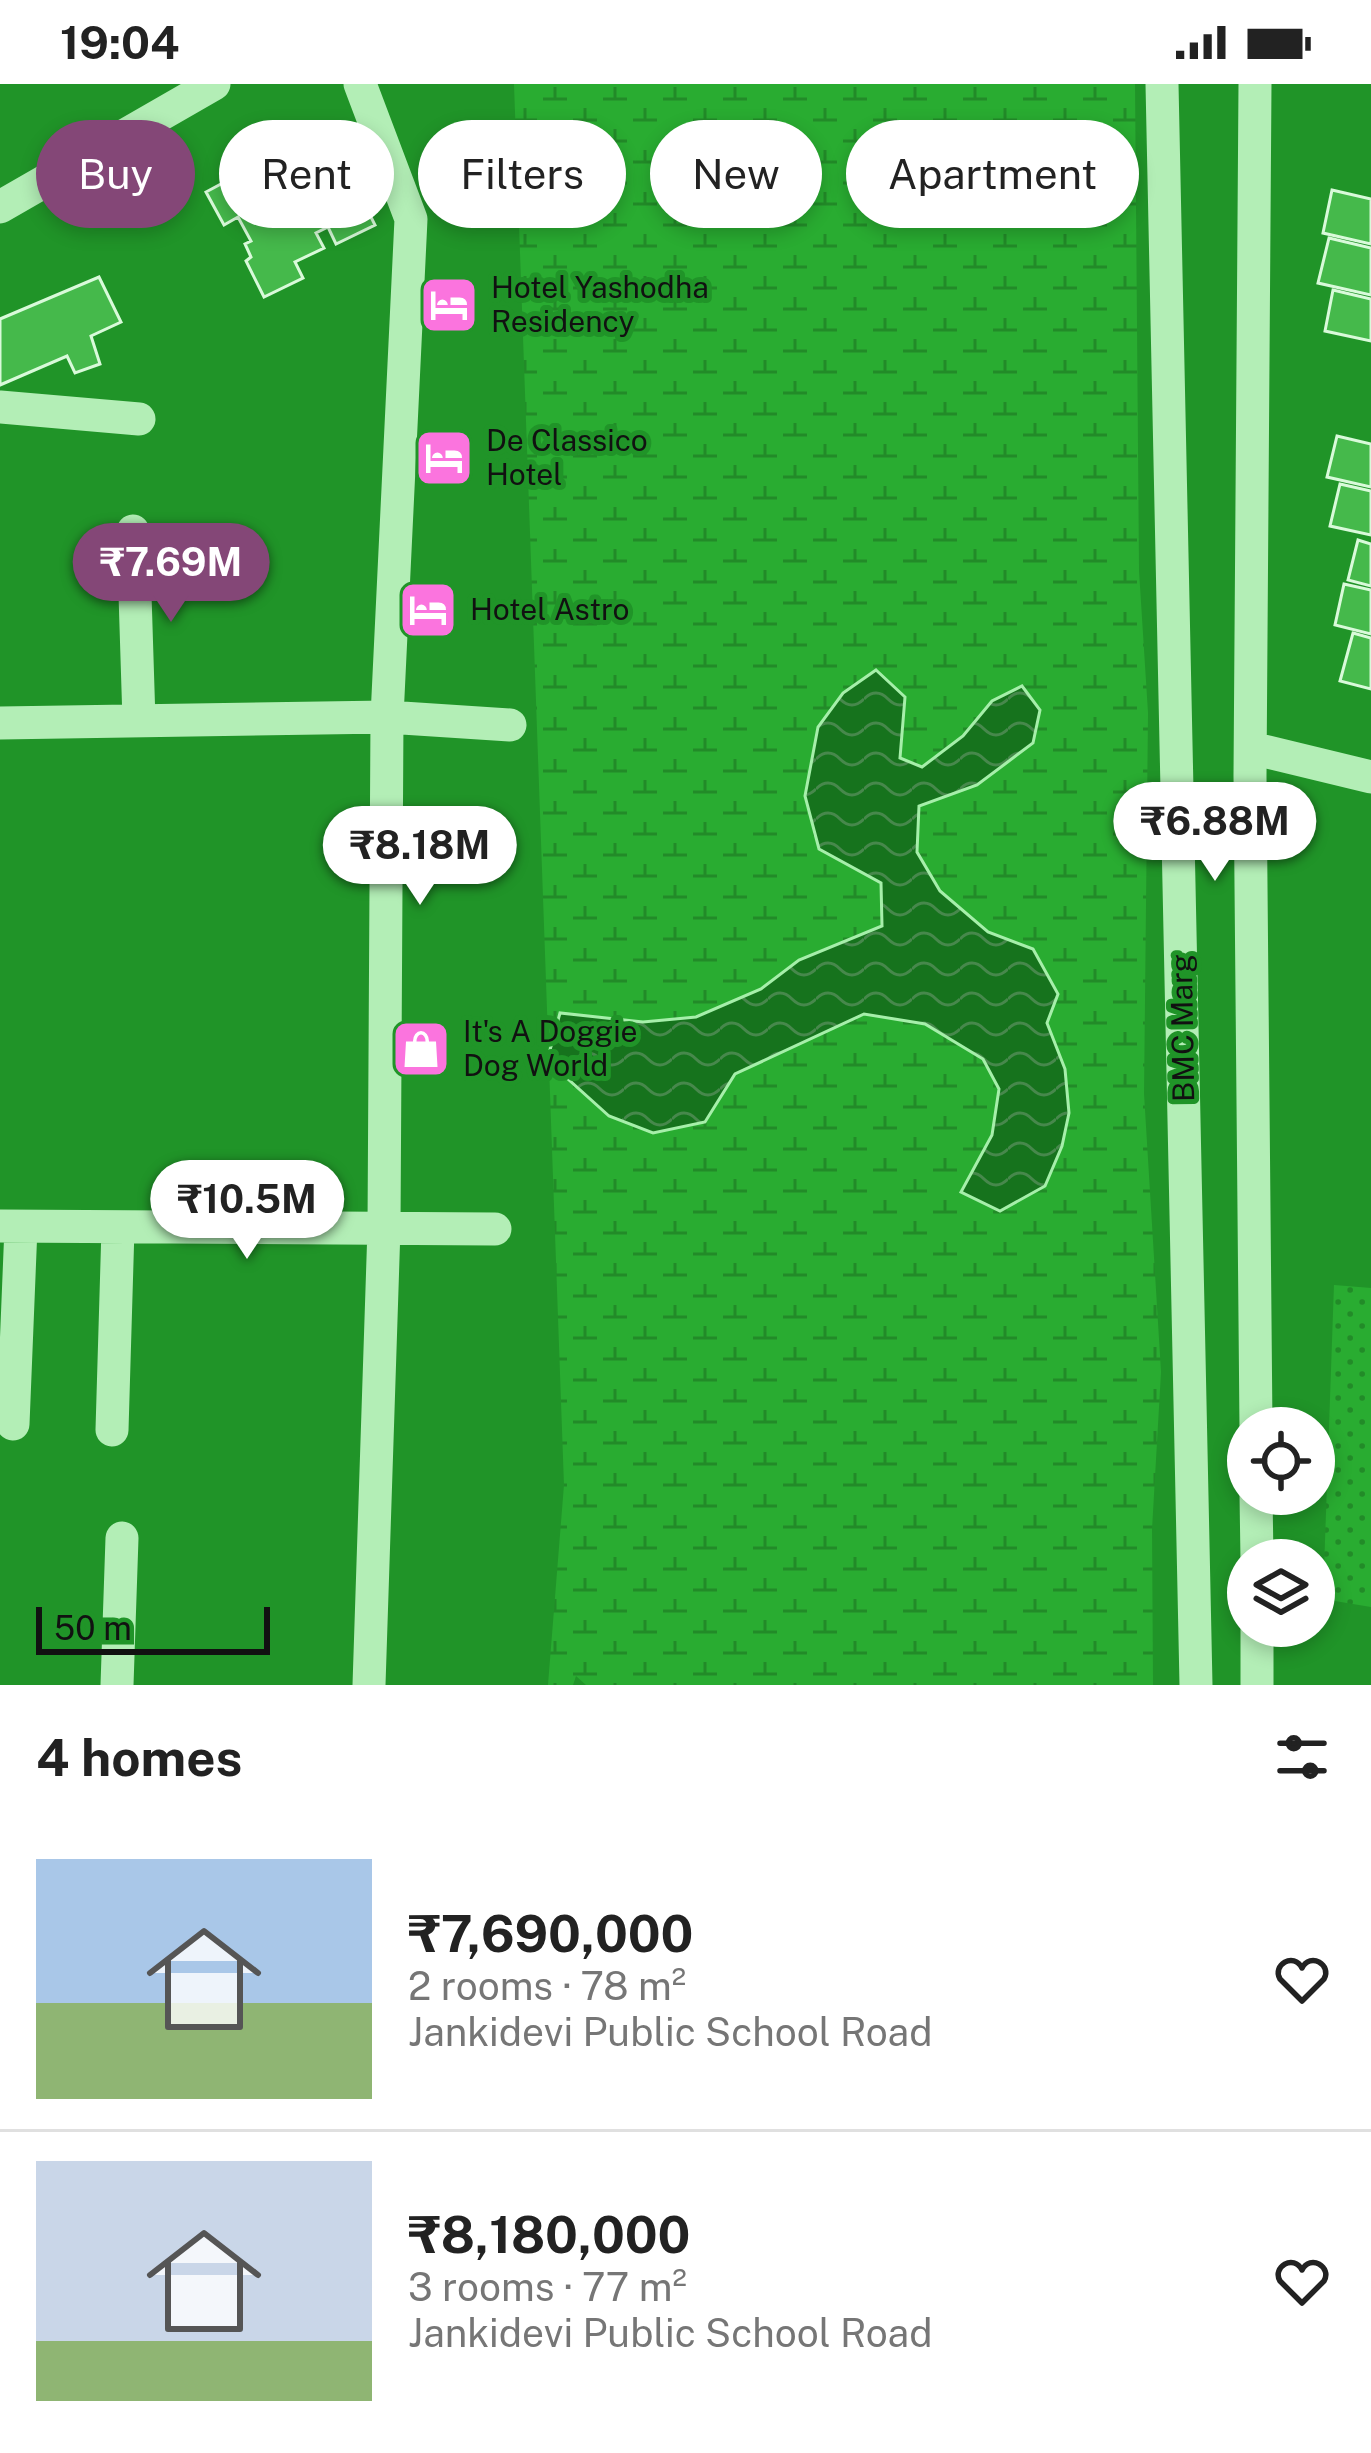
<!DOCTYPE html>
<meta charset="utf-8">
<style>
body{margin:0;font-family:"Public Sans",sans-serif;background:#f2f2f2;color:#222;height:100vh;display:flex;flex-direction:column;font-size:45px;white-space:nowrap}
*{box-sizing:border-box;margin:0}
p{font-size:39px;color:#767676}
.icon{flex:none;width:66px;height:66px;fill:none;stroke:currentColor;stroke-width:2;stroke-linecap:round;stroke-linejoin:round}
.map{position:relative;height:1601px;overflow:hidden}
.panel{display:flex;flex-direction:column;background:#fff;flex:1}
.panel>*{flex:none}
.hud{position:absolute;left:36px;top:36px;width:1299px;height:108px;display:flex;gap:24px}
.controls{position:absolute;left:1227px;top:1323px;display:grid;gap:24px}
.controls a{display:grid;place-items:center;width:108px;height:108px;border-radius:50%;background:#fff;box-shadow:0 6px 18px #0003;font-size:60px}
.scale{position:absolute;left:36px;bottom:30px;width:234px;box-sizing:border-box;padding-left:12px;border:6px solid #111;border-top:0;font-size:33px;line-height:42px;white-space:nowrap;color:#111;-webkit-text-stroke:9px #209428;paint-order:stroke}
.price{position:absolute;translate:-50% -102px;padding:0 27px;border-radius:42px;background:#fff;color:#222;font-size:39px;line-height:78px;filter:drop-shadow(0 3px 6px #0008)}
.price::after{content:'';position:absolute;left:50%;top:72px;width:36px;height:27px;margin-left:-18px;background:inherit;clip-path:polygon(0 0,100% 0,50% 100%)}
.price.on{background:#844777;color:#fff}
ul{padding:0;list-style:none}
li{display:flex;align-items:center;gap:36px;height:300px;padding:0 36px}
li+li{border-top:3px solid #e0e0e0}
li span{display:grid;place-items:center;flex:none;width:336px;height:240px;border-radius:0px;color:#555}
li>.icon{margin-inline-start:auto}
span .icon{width:144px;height:144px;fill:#fffc;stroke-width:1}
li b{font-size:51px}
h2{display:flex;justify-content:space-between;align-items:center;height:144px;padding:0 36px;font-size:51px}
.tag{padding:0 42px;border-radius:54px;background:#fff;box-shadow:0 6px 18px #0003;font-size:42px;line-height:108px}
.tag.on{background:#844777;color:#fff}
.status{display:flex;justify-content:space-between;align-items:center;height:84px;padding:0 60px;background:#fff;direction:ltr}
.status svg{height:33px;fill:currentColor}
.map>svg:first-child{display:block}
.wetland{fill:url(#wetland-marsh);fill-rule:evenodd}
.park{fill:url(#park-dots)}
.water{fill:url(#water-waves);stroke:#a6efaa;stroke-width:3}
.building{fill:#45b94b;stroke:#d9fada;stroke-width:3}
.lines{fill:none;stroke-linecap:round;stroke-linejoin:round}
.minor{stroke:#b3eeb6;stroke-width:33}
.labels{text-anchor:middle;stroke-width:10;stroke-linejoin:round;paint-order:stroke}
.poi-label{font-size:30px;fill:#111;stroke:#209428;text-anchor:start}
.street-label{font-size:30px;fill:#111;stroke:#209428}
</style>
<div class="status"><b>19:04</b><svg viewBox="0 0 49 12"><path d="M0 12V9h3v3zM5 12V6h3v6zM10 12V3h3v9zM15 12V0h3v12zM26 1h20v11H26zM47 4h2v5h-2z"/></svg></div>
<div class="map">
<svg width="1371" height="1601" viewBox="0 0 1371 1601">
<defs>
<pattern id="wetland-marsh" width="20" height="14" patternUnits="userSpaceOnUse" patternTransform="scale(3)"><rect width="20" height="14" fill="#29ac31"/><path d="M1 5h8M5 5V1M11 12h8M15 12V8" fill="none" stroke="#228b28"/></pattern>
<pattern id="park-dots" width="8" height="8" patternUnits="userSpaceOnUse" patternTransform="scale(3)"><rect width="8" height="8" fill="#29ac31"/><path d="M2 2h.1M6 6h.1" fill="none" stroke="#228b28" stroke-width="1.8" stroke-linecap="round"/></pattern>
<pattern id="water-waves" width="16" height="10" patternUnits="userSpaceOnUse" patternTransform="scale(3)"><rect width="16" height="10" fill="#16731d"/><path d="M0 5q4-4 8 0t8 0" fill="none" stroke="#47884c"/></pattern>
</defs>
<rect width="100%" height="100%" fill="#209428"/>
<!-- wetland -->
<path class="wetland" d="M514,0H1135L1139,487L1148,629L1144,1010L1161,1288L1152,1445L1153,1601H586L576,1592L573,1601H548L564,1401ZM1022,602L1039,626L977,701L919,721L917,768L940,807L988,848L1033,866L1047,939L1065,985L962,1108L992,1051L999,1005L983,975L925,940L864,930L735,990L705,1037L560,930L643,938L695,933L761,905L799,876L883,842L881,799L905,613L900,674L923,683L963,652L992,617Z"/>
<!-- park -->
<path class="park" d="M1334,1201L1371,1204V1523L1323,1515Z"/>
<!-- water -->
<path class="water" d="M876,586L905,613L900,674L922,683L963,652L992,617L1022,602L1040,626L1033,659L977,701L919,722L917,768L940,807L988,848L1033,865L1058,910L1047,939L1065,985L1069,1029L1062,1062L1045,1102L1000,1127L961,1108L992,1051L999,1005L983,975L925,940L864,930L735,990L705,1038L653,1049L609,1032L568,995L550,966L560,929L643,938L696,933L761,905L799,876L882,842L881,799L819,765L805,712L818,643L843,609Z"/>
<!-- building -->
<path class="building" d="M310,54L330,93L314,104L316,108L350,91L375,141L336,160L328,143L316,149L324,164L295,178L303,194L264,213L246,177L251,173L245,160L251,157L238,133L224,141L206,108L236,92L242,94L257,91L276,70Z
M1332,106L1371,115V160L1323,149Z
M1329,154L1371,164V211L1318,199Z
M99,193L121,238L91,252L100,280L75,289L67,272L0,301V235Z
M1333,206L1371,215V257L1325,247Z
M1337,352L1371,360V403L1327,393Z
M1340,400L1371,407V451L1330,442Z
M1358,456L1371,460V502L1348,496Z
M1344,500L1371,506V550L1335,541Z
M1353,549L1371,554V605L1340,597Z"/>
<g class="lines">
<!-- minor -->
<path class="minor" d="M360,0L411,135L387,633L384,1144L369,1601
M1162,0L1196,1601
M1255,0L1250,692L1256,1344
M0,123L214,0
M0,323L139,335
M133,447L139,637
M0,639L387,633L510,641
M1251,664L1371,693
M0,1142L495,1145
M13,1340L21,1143
M112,1346L118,1144
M1256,1410L1257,1476
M1257,1542V1601
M117,1601L122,1454"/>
</g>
<!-- icons -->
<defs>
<symbol id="hotel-square" viewBox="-11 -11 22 22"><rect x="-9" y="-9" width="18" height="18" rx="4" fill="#fb74de" stroke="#209428"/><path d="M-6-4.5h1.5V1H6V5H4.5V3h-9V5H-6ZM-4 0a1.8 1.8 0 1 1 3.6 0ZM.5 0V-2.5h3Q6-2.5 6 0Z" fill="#fff"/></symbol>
<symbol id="shop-square" viewBox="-11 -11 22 22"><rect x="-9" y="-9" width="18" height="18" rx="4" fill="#fb74de" stroke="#209428"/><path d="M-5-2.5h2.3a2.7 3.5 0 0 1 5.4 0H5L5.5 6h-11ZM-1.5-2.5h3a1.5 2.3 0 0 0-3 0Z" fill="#fff"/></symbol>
</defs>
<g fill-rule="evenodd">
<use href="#hotel-square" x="416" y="188" width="66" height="66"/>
<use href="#hotel-square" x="411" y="341" width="66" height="66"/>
<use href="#hotel-square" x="395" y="493" width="66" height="66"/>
<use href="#shop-square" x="388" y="932" width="66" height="66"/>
</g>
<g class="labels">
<!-- poi labels -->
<g class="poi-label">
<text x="491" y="214">Hotel Yashodha<tspan x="491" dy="34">Residency</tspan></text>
<text x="486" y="367">De Classico<tspan x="486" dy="34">Hotel</tspan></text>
<text x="470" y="536">Hotel Astro</text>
<text x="463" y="958">It's A Doggie<tspan x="463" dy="34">Dog World</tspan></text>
</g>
<!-- street labels -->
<g class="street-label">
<text transform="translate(1183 944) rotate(-91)" y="10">BMC Marg</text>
</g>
</g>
</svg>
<div class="controls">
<a><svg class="icon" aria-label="locate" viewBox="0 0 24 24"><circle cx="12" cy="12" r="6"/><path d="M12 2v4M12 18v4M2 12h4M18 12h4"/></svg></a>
<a><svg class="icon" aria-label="layers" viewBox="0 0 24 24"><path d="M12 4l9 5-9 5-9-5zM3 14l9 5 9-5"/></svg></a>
</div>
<div class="scale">50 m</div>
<b class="price on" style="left:171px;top:541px">₹7.69M</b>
<b class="price" style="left:1215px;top:800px">₹6.88M</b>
<b class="price" style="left:420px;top:824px">₹8.18M</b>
<b class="price" style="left:247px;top:1178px">₹10.5M</b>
<div class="hud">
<a class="tag on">Buy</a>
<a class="tag">Rent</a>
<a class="tag">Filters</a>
<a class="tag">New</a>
<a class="tag">Apartment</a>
</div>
</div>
<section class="panel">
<h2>4 homes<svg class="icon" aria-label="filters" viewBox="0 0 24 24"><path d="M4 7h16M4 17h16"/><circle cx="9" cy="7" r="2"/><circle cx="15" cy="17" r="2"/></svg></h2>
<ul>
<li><span style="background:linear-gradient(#a9c7e8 60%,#8fb573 0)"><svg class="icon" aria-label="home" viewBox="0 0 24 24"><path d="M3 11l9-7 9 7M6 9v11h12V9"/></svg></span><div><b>₹7,690,000</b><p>2 rooms · 78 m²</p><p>Jankidevi Public School Road</p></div><svg class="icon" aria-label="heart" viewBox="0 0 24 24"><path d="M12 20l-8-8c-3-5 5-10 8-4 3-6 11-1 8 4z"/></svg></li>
<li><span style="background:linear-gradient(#c9d6e8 75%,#8fb573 0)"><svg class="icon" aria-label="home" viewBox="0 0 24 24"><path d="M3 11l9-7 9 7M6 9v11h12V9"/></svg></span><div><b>₹8,180,000</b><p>3 rooms · 77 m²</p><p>Jankidevi Public School Road</p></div><svg class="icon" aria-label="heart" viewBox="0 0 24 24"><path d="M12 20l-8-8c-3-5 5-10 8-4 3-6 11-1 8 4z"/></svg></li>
</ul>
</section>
